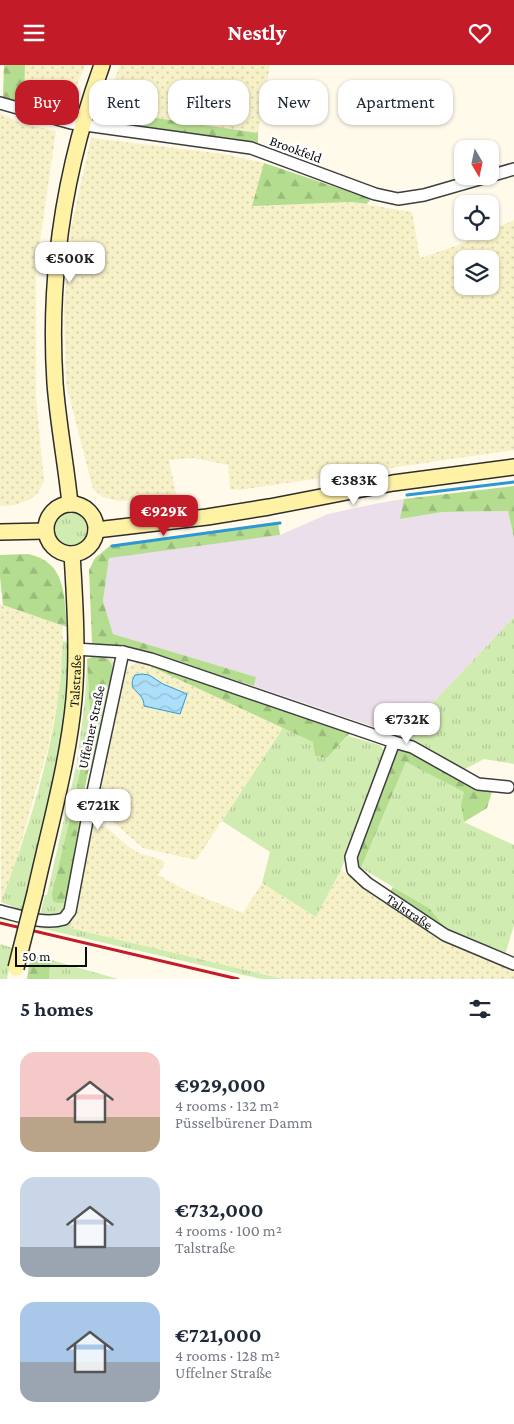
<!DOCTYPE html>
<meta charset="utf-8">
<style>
body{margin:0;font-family:"Crimson Pro",serif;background:#f6f6f7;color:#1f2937;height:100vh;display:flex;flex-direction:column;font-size:19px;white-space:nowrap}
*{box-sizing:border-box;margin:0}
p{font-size:16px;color:#747a83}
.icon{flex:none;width:28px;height:28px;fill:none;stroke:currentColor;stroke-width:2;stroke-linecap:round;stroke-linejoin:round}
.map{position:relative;height:914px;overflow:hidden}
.panel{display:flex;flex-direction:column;background:#fff;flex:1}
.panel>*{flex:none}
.hud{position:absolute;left:15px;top:15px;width:485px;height:45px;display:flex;gap:10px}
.needle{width:32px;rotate:171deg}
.buttons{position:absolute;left:454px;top:75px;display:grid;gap:10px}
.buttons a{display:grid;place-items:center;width:45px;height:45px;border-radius:10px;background:#fff;box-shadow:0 1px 4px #0004;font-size:25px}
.scale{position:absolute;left:15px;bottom:12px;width:72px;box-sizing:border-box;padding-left:5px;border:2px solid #0b0b0b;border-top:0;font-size:14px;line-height:18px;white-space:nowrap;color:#0b0b0b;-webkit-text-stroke:4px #fff;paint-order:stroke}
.price{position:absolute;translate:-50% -42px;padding:0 11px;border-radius:10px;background:#fff;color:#222;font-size:16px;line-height:32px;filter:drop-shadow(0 1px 2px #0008)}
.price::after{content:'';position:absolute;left:50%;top:30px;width:15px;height:11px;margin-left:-8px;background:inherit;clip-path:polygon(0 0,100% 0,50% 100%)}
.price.active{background:#c41b28;color:#fff}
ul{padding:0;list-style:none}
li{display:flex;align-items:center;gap:15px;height:125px;padding:0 20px}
li span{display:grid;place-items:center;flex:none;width:140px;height:100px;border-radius:15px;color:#555}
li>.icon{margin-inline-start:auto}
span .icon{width:60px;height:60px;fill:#fffc;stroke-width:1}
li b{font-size:21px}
h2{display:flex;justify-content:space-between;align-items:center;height:60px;padding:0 20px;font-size:21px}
.pill{padding:0 18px;border-radius:15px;background:#fff;box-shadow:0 1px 4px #0004;font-size:18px;line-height:45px}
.pill.active{background:#c41b28;color:#fff}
header{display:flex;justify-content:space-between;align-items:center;height:65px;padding:0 20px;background:#c41b28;color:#fff;font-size:22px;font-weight:700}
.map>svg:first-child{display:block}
.industrial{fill:#eadfeb}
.farmland{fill:url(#farmland-dots);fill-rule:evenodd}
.grass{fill:url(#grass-tufts)}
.forest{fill:url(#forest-firs)}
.water{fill:url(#water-waves);stroke:#2d98d6}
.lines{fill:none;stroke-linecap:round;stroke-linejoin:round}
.stream{stroke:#2d98d6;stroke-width:3}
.street-casing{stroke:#3e3e3e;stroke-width:14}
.secondary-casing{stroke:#2d2d2d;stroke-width:18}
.street{stroke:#fff;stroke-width:11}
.secondary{stroke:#fff2a5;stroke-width:15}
.rail{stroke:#c41b28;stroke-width:3}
.secondary-bridge-casing{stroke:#2d2d2d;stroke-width:18;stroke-linecap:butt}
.secondary-bridge{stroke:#fff2a5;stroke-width:15}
.labels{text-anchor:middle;stroke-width:5;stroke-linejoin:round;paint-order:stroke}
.street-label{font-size:14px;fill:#0b0b0b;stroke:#fff}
</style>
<header><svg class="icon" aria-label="menu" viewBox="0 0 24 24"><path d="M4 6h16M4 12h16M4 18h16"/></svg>Nestly<svg class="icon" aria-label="heart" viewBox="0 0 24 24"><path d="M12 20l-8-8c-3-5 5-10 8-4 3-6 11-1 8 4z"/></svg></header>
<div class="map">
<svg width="514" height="914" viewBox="0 0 514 914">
<defs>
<pattern id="farmland-dots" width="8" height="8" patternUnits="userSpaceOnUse" patternTransform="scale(1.25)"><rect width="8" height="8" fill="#f7f1c8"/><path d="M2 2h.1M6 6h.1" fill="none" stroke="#d2cdaa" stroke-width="1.8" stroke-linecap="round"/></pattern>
<pattern id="grass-tufts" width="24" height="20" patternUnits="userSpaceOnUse" patternTransform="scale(1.25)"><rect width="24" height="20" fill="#d1ecb1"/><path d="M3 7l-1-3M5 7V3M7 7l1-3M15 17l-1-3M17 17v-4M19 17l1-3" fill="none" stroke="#b2c997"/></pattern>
<pattern id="forest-firs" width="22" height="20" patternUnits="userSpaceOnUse" patternTransform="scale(1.25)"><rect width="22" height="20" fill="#b5dd8f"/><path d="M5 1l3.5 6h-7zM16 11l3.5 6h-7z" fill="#9abc7a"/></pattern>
<pattern id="water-waves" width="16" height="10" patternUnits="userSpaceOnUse" patternTransform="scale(1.25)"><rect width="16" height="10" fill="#abdffa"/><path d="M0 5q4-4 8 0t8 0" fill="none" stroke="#92bed5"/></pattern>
</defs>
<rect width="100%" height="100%" fill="#fffaea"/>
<!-- industrial -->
<path class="industrial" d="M404,434L401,454L443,447L508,446L514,473V552L401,671L254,621L256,612L113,569L103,536L109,492L280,470L328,449L379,438Z"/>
<!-- farmland -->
<path class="farmland" d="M25,0H85L69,39L23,33Z
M120,0H270L258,68L103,45Z
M0,48L21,58L56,66L36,203V333L44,416L38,428L29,435L14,440L0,441Z
M91,73L224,89L264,98L253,141L351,137L412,147L420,193L456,181L514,155V385L238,425L230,424L228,400L194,393L169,395L177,433L119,436L103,432L93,424L66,319L64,242L71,163ZM462,194H490V221H462Z
M0,539L62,560L63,576L60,625L48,683L13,806L1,837Z
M139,596L283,663L196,795L143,783L95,741L126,604Z
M94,755L99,756L129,782L141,789L162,795L165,798L158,810L187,826L243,848L262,818L316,852L341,805L443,874L514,906V914H283L70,863L90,756Z"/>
<!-- grass -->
<path class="grass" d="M53 465a18 18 0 1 1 36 0a18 18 0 1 1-36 0Z
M514,552V699L484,694L463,705L401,671Z
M63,576L70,577C73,667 46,757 22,845L1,837C26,771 50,697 59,626C62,610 61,593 63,576Z
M108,593L113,596L116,605L68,842C59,851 53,851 40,850L45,830H47L77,697L85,634L87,594L90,649L76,727L55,816C63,793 72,770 80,747C90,716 94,683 96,652L102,651L96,641L95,620L112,597Z
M283,663L314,677L315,691L327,693L348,671L380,680L385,687L341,805L316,852L262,818L270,787L222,756Z
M406,697L465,727L461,740L464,757L514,780V860L505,890L449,867L429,843L361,803Z
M0,849L49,859L73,849L70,863L283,914H262L0,854Z
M0,879L13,883L7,914H0Z
M55,896L118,914H49L50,900Z"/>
<!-- forest -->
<path class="forest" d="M4,0H25L24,32L69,39L67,53L23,41L3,32Z
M103,45L258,68V81L101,56Z
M264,98L371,134L367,139L351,137L252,141Z
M514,421V473L508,446L443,447L400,454L404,434Z
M278,457L280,470L109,493L103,536L113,569L256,612L254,621L128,583L92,578L89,505L95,493L111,480Z
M28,489C66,497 64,529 67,562L3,540L0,512V490Z
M98,590C115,592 113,606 112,619L95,620L96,641L102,642V651L96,652L94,679L80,746L69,822L63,838H57L53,836L52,829L76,727L90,650L87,594Z
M139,596L350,668L327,693L315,691L313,677Z
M397,683L410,684L493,723L487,743L464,757L461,740L464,727L406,697L361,803L354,793Z
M393,822L429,843L449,867L389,828Z
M31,888L55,896L50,900L49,914H27Z"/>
<!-- water -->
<path class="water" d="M142,609L149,610L163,619L187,629L180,649L144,641C144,625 125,627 135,610Z"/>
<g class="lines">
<!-- stream -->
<path class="stream" d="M407,430L514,417
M112,481L280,458"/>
<defs>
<g id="street">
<path d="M0,38L71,58L251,83L375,129L398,134L424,130L514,104"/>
<path id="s1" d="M75,584L123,587L151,594L394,677L351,792L353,805L367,818L445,870L514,899"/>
<path d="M394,677L412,682L478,719L508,722"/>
<path d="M0,846C20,851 44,860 64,854L70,846L89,745L123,587"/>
</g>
<g id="secondary">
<circle cx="71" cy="464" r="25"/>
<path d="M70,439C66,399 58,358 55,318C48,210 65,102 102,0"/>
<path d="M96,465L207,452L269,442L393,418L514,402"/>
<path d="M0,467L46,466"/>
<path id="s2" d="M35,828C49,764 68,699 74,634C78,587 75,537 72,489"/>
</g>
</defs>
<!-- street casing -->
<use href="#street" class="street-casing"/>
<!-- secondary casing -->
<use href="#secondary" class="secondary-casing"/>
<!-- street -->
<use href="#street" class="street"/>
<!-- secondary -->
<use href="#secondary" class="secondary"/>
<!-- rail -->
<path class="rail" d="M0,858L238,914"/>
<defs>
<path id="secondary-bridge" d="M16,903L35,828"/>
</defs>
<!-- secondary-bridge casing -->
<use href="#secondary-bridge" class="secondary-bridge-casing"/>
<!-- secondary-bridge -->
<use href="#secondary-bridge" class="secondary-bridge"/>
</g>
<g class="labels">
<!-- street labels -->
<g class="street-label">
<text transform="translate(296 84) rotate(20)" y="5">Brookfeld</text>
<text dy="5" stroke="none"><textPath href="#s2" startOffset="216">Talstraße</textPath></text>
<text transform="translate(91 662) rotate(-78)" y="5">Uffelner Straße</text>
<text dy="5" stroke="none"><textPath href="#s1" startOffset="540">Talstraße</textPath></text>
</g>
</g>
</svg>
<div class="buttons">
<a><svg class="needle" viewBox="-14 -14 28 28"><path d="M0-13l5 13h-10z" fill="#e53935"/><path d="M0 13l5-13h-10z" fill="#747a83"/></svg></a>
<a><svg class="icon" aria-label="locate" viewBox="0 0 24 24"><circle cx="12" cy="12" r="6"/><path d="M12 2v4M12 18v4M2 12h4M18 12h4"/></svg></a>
<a><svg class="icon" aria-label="layers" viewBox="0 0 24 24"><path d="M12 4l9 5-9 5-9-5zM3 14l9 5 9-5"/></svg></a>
</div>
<div class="scale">50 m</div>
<b class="price" style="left:70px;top:219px">€500K</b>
<b class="price" style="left:354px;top:441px">€383K</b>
<b class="price active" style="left:164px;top:472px">€929K</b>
<b class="price" style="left:407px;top:680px">€732K</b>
<b class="price" style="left:98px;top:766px">€721K</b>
<div class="hud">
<a class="pill active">Buy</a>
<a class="pill">Rent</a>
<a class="pill">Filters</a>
<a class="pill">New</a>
<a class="pill">Apartment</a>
</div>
</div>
<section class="panel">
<h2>5 homes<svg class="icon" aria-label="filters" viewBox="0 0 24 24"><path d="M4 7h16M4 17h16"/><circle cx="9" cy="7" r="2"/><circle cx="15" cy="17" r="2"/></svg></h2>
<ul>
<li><span style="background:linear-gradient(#f6c9c9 65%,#b9a48a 0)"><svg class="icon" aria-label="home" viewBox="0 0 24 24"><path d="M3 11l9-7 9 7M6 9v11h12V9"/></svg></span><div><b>€929,000</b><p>4 rooms · 132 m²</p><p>Püsselbürener Damm</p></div></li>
<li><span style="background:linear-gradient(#c9d6e8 70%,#9aa5b1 0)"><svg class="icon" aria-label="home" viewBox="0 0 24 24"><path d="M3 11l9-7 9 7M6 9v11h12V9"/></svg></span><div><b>€732,000</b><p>4 rooms · 100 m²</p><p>Talstraße</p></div></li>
<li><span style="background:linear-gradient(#a9c7e8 60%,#9aa5b1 0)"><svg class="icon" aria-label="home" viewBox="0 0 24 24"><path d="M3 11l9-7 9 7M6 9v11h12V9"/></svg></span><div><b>€721,000</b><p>4 rooms · 128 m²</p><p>Uffelner Straße</p></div></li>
</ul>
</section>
